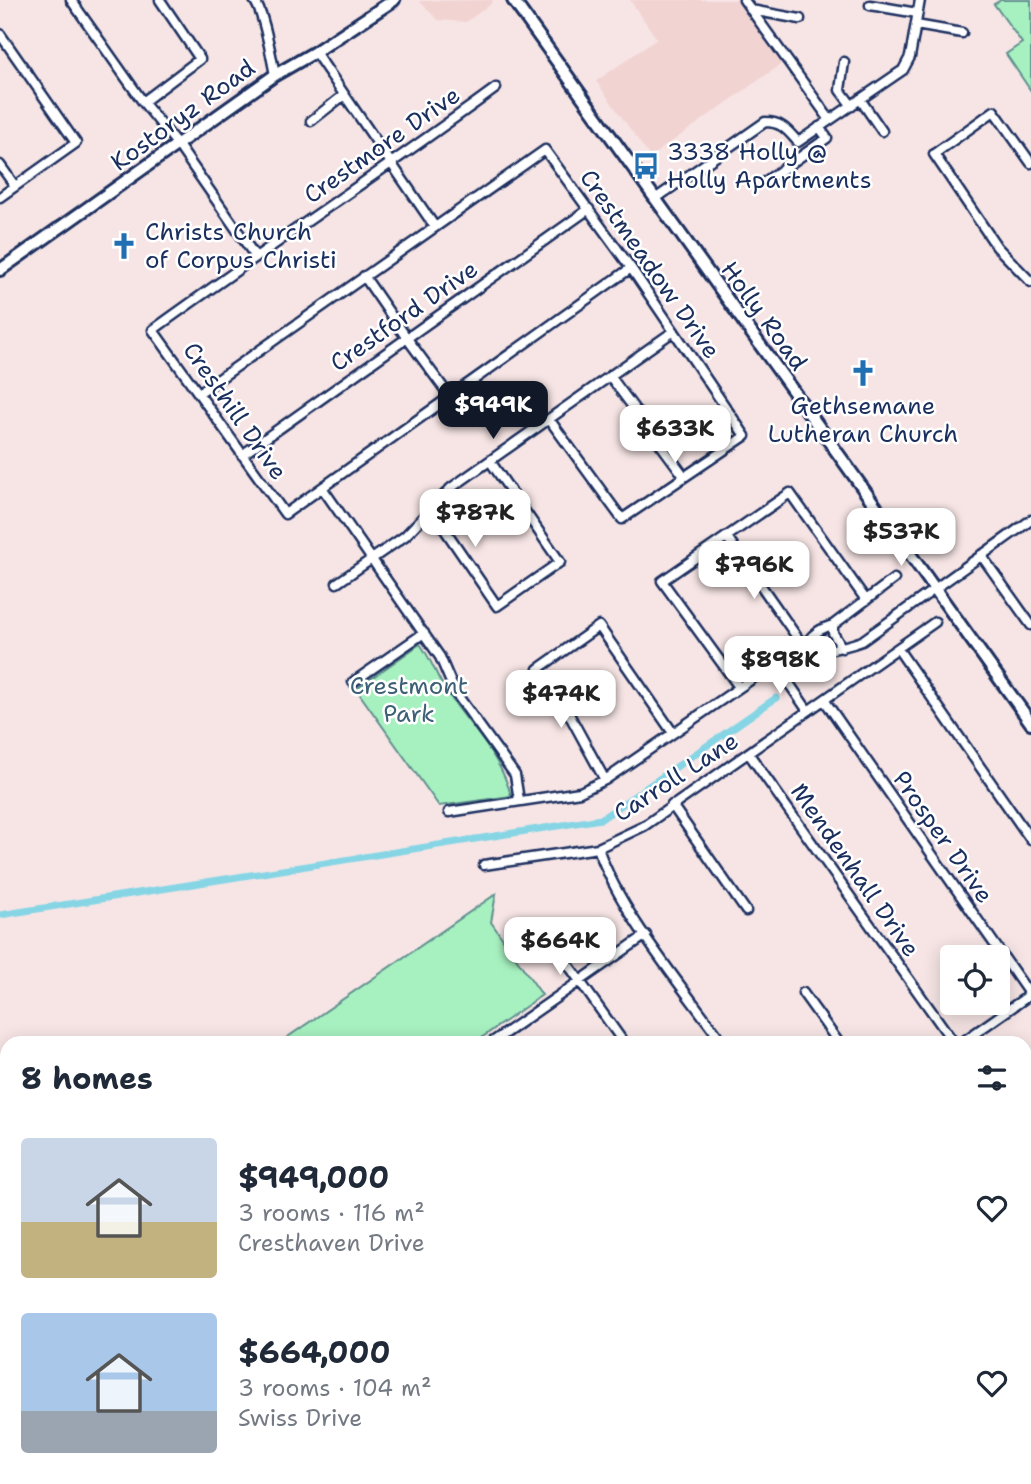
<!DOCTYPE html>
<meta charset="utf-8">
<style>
body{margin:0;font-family:"Shantell Sans",sans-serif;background:#f6f6f7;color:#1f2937;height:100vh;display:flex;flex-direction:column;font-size:26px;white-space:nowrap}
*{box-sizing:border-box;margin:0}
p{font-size:23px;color:#747a83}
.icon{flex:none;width:38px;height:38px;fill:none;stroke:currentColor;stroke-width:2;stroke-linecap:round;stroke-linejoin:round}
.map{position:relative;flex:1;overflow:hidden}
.side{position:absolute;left:0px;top:1036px;width:1032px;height:448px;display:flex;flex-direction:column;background:#fff;border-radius:21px 21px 0 0;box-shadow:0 4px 18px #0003}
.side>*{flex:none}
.buttons{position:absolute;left:940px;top:945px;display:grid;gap:14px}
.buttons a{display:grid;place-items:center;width:70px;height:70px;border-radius:7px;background:#fff;box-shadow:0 4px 18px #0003;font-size:35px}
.price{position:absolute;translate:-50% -60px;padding:0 16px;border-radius:14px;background:#fff;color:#222;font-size:23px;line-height:46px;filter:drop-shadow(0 2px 4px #0008)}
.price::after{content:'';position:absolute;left:50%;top:42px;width:21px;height:16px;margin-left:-10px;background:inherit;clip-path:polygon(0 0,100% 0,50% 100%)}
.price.selected{background:#111827;color:#fff}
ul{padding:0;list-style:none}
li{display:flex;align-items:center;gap:21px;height:175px;padding:0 21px}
li span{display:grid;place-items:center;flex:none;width:196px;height:140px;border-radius:7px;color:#555}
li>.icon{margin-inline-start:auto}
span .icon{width:84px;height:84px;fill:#fffc;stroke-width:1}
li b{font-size:30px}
h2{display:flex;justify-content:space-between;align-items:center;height:84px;padding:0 21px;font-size:30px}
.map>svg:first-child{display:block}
.built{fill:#f1d3d2}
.park{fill:#a7f1c0;stroke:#61908f;stroke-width:2}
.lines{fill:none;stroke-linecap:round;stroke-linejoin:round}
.canal{stroke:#86d5e5;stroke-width:7}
.minor-casing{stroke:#1b2f5e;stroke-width:13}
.major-casing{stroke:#1b2f5e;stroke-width:16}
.minor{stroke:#fff;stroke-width:8}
.major{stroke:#fff;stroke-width:10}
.labels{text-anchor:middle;stroke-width:5;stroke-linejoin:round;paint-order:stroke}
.street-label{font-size:24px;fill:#1b2f5e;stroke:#fff}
.poi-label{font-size:24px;fill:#1b2f5e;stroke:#fff;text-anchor:start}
.park-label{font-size:24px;fill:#3e6076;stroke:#fff}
</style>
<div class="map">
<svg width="1031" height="1484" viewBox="0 0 1031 1484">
<rect width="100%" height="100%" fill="#f7e5e5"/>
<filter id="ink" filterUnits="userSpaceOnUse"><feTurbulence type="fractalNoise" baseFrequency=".0143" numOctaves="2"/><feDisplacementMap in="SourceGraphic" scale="14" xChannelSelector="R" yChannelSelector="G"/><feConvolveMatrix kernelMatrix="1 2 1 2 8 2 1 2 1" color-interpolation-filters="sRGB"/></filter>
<g filter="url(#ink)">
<!-- built -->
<path class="built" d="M493,0L490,5L466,22L438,20L419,1Z
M630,0H738L783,63L650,157L596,81L657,39Z
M1031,1287V1401L1026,1393V1291Z"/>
<!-- park -->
<path class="park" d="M1001,0H1031V91L1006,54L1022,43L994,4Z
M420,644C430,657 435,672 443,686C465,722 501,754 511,796L439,806L356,689Z
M496,894L491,922L542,995L474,1043H279Z"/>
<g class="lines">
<!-- canal -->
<path class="canal" d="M0,915L601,819L776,698"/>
<defs>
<path id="minor" d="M71,0L143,102L178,145L255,256
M254,0C264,12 271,56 275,75
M870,5L917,13
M751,10L800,19
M916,25L962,33
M0,34L76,143L0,197
M315,52L435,227
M844,62L840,90L852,106
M496,88C383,171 266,248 153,330L285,514L631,268
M860,99L882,131
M143,102L200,59L160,0
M830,120L903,70L910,57L920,0
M311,121L344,95
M1031,163L994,111L934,154L997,247L1031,282
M0,165L15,186
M766,181L827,138L819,127
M655,199L765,122C782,122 787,130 798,142L830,120L744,0
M364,276L406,337L451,398
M610,376L684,476
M199,393L545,150L631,268L745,436L622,519L549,419
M242,455L589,209
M323,489L440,657L455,692L515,775L519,800
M429,511L439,521L497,606L560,562L490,461
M727,537L799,640L802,654
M981,555L1031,625
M337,583L405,536L451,488L674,331
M842,648L833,633V625L894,579
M898,649L1031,840
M802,654C808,638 815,630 833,625
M775,663L808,711
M353,682L424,633
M739,687L662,581L790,493L866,600
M825,701L1030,995
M749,754L954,1043
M605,780L570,716L538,669L599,626L673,733
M672,805L746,911
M449,812L580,792L605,780L775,663C803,652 833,652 862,641L1031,520
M598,848C620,913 682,986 723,1043
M484,865L598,848L644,826L935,622
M540,925L624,1043
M803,993L839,1043
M491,1043L646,935
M961,1043L1031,994
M0,1260L7,1261
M1026,1405L1031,1413
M1026,1432L1031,1439
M150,1477L155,1484
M298,1477L300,1484
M522,1477L527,1484
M597,1477L601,1484
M189,1484L199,1477
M385,1484L389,1477
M491,1484L498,1477"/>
<path id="major" d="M513,0L1031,723
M0,270L275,75L315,52L394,0"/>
</defs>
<!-- minor casing -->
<use href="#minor" class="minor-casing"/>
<!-- major casing -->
<use href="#major" class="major-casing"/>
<!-- minor -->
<use href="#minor" class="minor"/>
<!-- major -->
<use href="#major" class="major"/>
</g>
</g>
<!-- icons -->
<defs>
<symbol id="bus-bare" viewBox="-9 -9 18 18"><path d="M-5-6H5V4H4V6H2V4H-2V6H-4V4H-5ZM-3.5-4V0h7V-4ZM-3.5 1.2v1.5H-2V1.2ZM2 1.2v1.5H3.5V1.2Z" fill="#1f6fb2" stroke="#fff" stroke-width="2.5" paint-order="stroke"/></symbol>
<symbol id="church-bare" viewBox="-9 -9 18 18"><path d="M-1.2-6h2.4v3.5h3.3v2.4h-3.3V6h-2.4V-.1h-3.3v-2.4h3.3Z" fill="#1f6fb2" stroke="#fff" stroke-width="2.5" paint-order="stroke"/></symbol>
</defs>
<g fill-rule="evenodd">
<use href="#bus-bare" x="627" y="147" width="38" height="38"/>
<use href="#church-bare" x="105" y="227" width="38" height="38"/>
<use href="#church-bare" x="844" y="354" width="38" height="38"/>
</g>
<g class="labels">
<!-- street labels -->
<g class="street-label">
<text transform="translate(183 115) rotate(-36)" y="8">Kostoryz Road</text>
<text transform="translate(382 145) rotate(-35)" y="8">Crestmore Drive</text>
<text transform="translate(650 264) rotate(55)" y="8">Crestmeadow Drive</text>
<text transform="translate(404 316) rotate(-35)" y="8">Crestford Drive</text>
<text transform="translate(764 316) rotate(54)" y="8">Holly Road</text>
<text transform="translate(235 411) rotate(55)" y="8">Cresthill Drive</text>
<text transform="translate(676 777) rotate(-33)" y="8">Carroll Lane</text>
<text transform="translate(943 837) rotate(55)" y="8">Prosper Drive</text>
<text transform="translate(855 870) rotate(55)" y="8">Mendenhall Drive</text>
</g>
<!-- poi labels -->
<g class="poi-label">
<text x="667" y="160">3338 Holly @<tspan x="667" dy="28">Holly Apartments</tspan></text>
<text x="145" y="240">Christs Church<tspan x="145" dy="28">of Corpus Christi</tspan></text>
<text x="863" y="414" text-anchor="middle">Gethsemane<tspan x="863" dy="28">Lutheran Church</tspan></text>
</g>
<!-- park labels -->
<g class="park-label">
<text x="409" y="694">Crestmont<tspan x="409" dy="28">Park</tspan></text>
</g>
</g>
</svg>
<div class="buttons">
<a><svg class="icon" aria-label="locate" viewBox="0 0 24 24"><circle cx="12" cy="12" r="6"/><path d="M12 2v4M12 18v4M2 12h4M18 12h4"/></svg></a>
</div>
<b class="price selected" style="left:493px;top:441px">$949K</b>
<b class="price" style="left:675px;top:465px">$633K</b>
<b class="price" style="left:475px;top:549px">$787K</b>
<b class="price" style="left:901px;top:568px">$537K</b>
<b class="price" style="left:754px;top:601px">$796K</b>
<b class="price" style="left:780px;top:696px">$898K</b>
<b class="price" style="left:561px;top:730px">$474K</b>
<b class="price" style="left:560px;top:977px">$664K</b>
<section class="side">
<h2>8 homes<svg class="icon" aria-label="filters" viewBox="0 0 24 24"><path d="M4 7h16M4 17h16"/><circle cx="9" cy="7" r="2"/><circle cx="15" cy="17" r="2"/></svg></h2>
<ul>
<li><span style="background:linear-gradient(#c9d6e8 60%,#c2b280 0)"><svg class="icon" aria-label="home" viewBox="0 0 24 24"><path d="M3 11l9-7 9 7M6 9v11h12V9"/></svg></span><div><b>$949,000</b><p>3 rooms · 116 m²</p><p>Cresthaven Drive</p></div><svg class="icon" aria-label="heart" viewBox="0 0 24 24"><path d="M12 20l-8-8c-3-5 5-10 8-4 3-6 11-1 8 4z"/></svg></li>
<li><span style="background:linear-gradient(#a9c7e8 70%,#9aa5b1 0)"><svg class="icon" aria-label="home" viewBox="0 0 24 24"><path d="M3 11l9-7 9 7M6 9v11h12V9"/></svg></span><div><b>$664,000</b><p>3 rooms · 104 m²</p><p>Swiss Drive</p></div><svg class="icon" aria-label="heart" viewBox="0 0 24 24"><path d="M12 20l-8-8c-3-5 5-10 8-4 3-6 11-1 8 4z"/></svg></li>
</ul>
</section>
</div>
